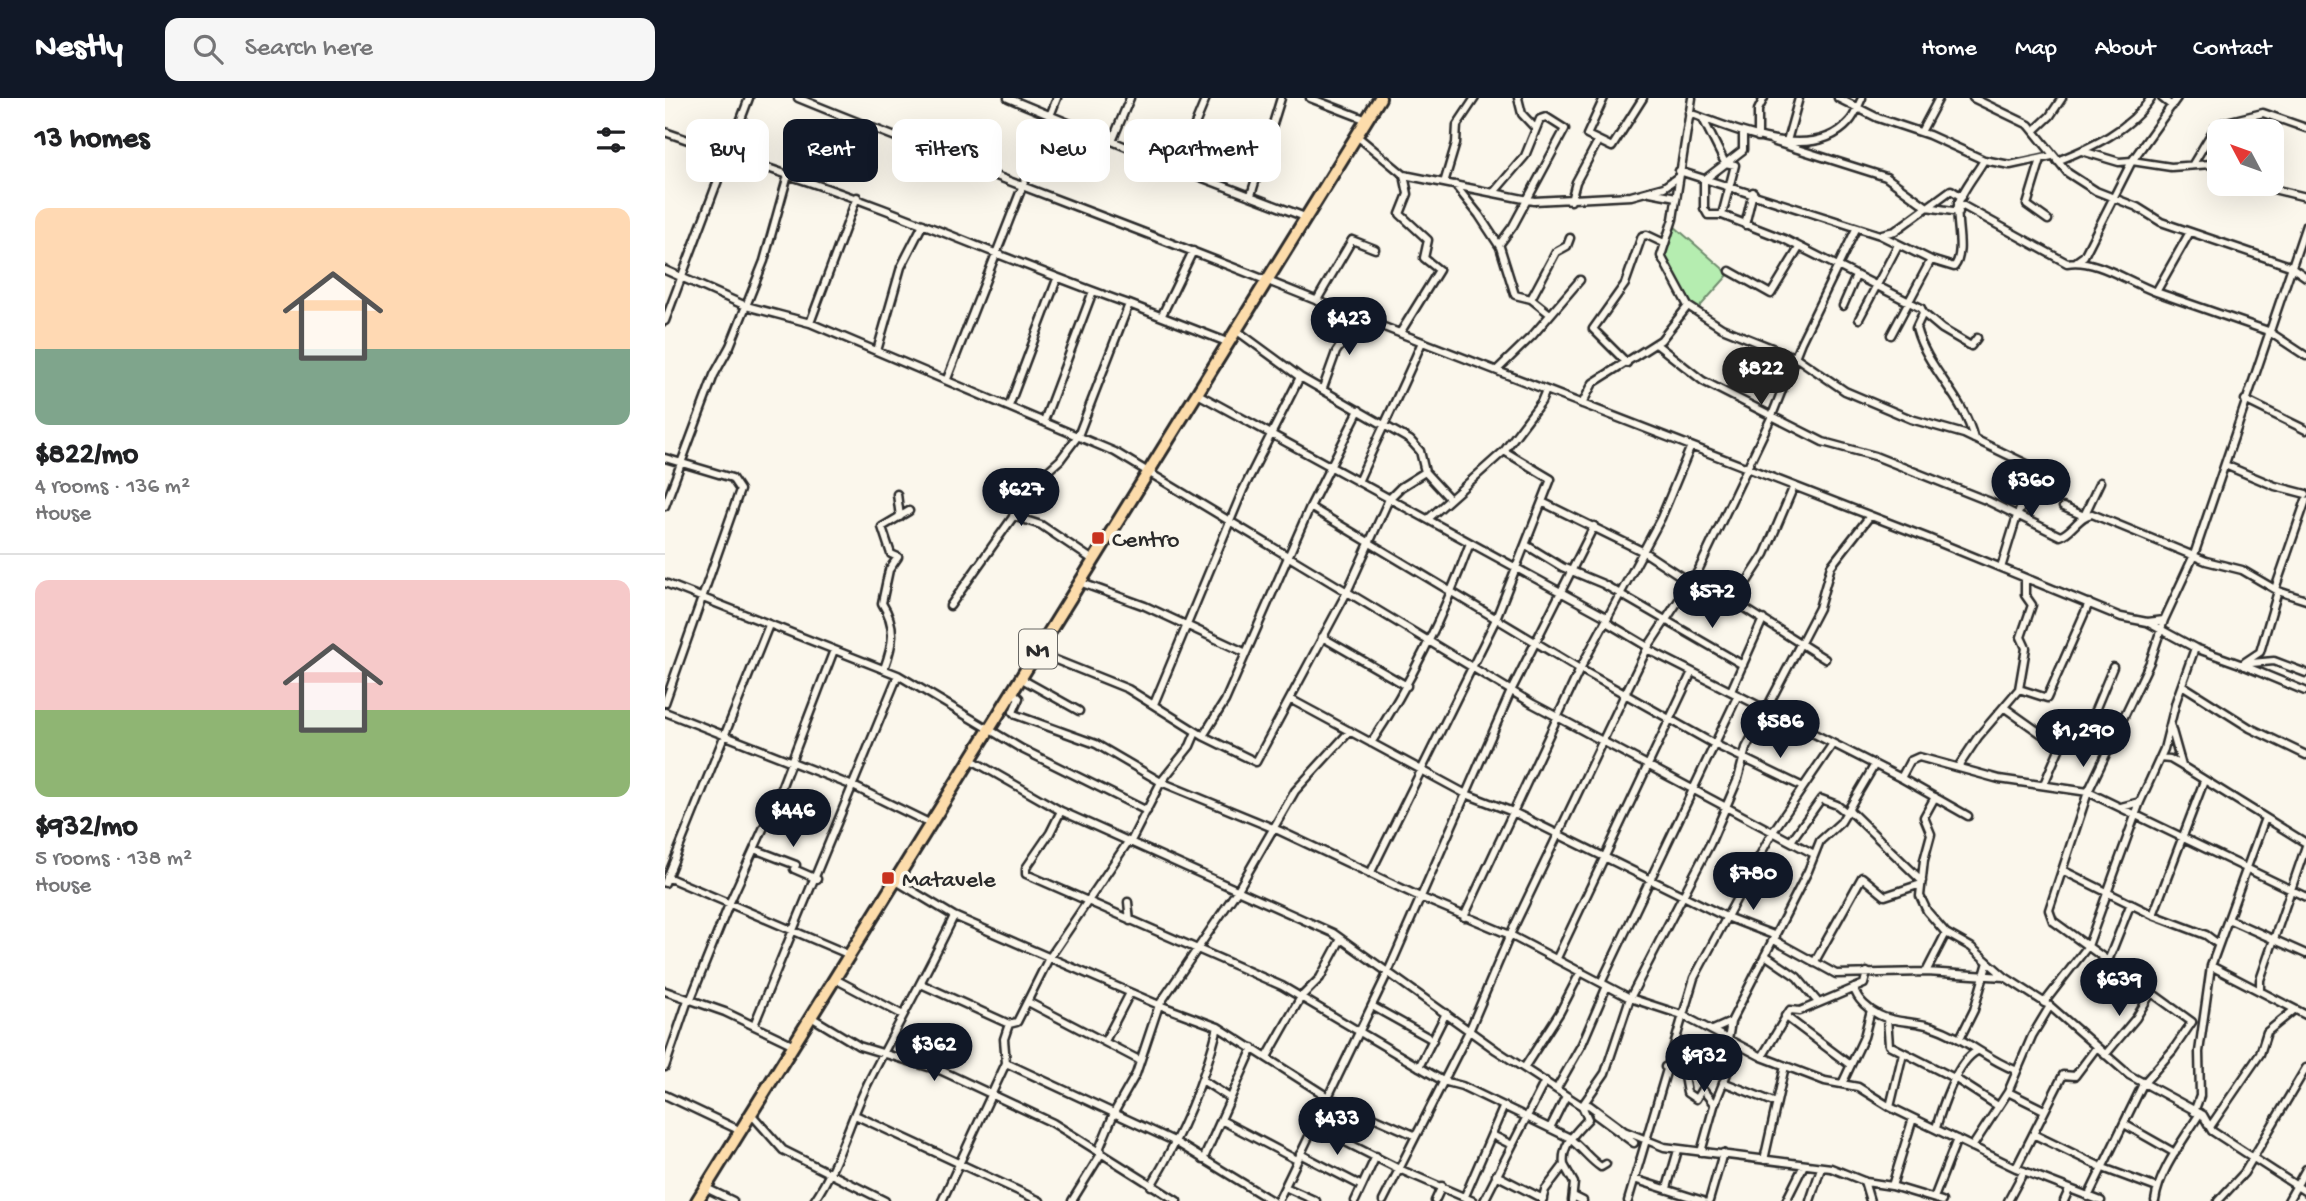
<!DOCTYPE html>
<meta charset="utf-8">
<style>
body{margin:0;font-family:"Gochi Hand",sans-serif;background:#f6f6f6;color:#202124;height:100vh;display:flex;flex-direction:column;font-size:26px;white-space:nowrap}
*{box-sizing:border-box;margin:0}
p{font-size:23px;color:#757577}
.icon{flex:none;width:38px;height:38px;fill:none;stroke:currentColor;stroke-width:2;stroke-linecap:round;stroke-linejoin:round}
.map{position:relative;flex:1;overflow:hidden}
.drawer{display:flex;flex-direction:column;background:#fff;width:665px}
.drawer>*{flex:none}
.banner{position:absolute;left:21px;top:21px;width:665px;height:63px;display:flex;gap:14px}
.needle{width:46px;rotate:311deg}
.controls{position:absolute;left:1542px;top:21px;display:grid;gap:14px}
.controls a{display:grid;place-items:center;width:77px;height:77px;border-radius:14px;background:#fff;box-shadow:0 7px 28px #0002;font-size:35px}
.price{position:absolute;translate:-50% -60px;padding:0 16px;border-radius:24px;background:#111827;color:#fff;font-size:23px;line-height:46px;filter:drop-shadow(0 2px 4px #0008)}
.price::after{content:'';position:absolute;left:50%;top:42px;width:21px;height:16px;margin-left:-10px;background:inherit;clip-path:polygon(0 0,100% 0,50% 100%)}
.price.on{background:#222;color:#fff}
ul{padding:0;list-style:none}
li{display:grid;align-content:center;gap:14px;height:371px;padding:0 35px}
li+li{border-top:2px solid #e0e0e0}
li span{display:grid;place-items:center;height:217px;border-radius:14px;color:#555}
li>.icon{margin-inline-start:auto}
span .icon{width:126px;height:126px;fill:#fffc;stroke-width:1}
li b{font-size:30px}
h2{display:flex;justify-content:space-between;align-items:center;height:84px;padding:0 35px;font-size:30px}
.chip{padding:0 24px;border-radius:14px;background:#fff;box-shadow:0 7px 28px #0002;font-size:24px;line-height:63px}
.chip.on{background:#111827;color:#fff}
header{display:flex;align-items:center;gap:42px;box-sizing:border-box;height:98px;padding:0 35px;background:#111827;color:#fff}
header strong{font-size:33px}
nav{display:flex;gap:38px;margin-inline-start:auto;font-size:24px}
.search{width:490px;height:63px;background:#f6f6f6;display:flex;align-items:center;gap:18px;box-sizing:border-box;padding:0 24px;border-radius:14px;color:#757577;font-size:26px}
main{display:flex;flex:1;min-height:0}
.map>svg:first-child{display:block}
.green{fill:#b5edb0;stroke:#708c6e;stroke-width:2}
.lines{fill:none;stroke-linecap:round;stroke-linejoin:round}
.street-casing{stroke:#2b2b2b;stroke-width:11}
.highway-casing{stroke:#2b2b2b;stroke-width:16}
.street{stroke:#fbf7ec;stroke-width:6}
.highway{stroke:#fcdcab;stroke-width:10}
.poi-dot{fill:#c8321e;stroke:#fbf7ec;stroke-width:2.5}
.labels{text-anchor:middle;stroke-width:7;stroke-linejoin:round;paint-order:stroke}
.shield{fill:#fbf7ec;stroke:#696865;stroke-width:2}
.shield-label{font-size:23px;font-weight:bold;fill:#2b2b2b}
.poi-label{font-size:24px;fill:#2b2b2b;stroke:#fbf7ec;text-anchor:start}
</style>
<header>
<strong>Nestly</strong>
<div class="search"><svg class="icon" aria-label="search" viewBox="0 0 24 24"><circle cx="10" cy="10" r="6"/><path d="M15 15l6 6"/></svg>Search here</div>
<nav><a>Home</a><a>Map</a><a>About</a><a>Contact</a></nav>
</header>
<main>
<section class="drawer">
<h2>13 homes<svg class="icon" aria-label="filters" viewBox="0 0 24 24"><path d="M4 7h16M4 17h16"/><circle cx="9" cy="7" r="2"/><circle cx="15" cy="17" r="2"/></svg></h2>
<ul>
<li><span style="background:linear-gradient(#ffd9b3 65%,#7fa58c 0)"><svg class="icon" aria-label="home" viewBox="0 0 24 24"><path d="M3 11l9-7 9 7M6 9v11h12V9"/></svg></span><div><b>$822/mo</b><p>4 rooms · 136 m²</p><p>House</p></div></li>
<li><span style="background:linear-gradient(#f6c9c9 60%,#8fb573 0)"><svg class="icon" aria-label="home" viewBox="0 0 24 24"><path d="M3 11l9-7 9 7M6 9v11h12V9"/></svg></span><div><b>$932/mo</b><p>5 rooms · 138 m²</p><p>House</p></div></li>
</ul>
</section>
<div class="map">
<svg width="1641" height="1103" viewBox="0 0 1641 1103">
<rect width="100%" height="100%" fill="#fbf7ec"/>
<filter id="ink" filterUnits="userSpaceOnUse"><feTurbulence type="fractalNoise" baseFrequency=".0143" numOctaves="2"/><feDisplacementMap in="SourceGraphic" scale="14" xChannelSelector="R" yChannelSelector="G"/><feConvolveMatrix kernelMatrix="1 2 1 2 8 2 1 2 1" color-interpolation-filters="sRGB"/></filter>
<g filter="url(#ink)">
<!-- green -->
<path class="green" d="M1009,128L1064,176L1032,212L1023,205L997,158Z"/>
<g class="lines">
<defs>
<path id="street" d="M133,0C311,73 492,137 670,210L1263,440L1456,519L1482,524L1499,522
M343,0L512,70L640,119
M645,0L702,22
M853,0L857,16L871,31
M939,0L922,37L947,49L978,0
M1027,0L1008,121L996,158L1023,208L1057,230L1132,260L1180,293L1246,321L1299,336L1368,369L1371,375L1352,418L1336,470
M1173,0L1213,20L1264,37L1319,62L1345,67L1387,58
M1308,0L1364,27L1403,75L1431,93L1472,109L1496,124L1625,168L1641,179
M1497,0L1507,8
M1024,15C1068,30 1146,67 1184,24C1190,18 1193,8 1197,0
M1038,21L1060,65L1070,67L1057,117
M1369,33L1385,18L1397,0
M0,34L123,77L99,163L65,248L49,277L0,408
M1256,34L1274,0
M692,38L739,77L869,103L966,98L999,89L1013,79
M1093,39V12L1099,0
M448,41L465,0
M1107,43L1221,79L1262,109L1294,114
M1122,43L1134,0
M1417,53L1454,64L1467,63L1506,69L1546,66L1554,71
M1376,61L1362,107L1383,122
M1392,63C1427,49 1465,32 1486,0
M1528,66L1549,31L1557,25L1598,15L1641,30
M512,70L541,0
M1014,73L1215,137L1266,162L1289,169C1301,154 1290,125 1293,107C1296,93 1312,75 1319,62
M123,77C239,115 350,166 464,206
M1039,82V110L1043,117H1057L1119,141L1256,210L1258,215L1251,230C1262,271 1299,299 1309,341
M1039,82L1078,52V34
M779,85L791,45L792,27L810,0
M1588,86L1641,99
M790,87L814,117L835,149L850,197L866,201L885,216
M830,93L860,58L875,21L881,19L900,31L848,128L834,147
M985,94L1011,99
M586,97L616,0
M906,103L911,84L933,43
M1293,105L1402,165C1432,160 1463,184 1491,194
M1080,127L1088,94
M1525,134L1491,194L1603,233L1641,258
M1217,136L1230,133L1286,92L1297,99
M1412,163L1419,158L1467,63L1512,0
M0,172L81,208L145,225L450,354L868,606L1149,756
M1065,173L1106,196L1134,150
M866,201L891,154L902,148L905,140
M652,202L687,142L710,151
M1178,208L1191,178
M1258,215L1277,231L1306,248L1312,240
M497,217L528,153
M1194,221L1233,147
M0,223L84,0
M145,225L192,99
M571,232L635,279L745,342L755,353L760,374L784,400
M735,235L774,172L759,160L763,142L735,116L743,96L739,77
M1226,237L1266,162
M991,246L1038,283L1158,344L1210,358L1323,403L1395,438C1408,434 1413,418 1427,416L1541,463L1577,472L1613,493L1641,502
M212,253L236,169L258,126
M962,265L928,231L960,186L977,138L982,137L999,145
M832,272L868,237L915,182
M282,281L392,0
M658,290L671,254L695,219
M531,295L943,520
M1580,302L1641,332
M917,306L928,285L996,242L1023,208
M344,308L392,181
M379,323L428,193
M0,360L67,380L75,392L0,605
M1560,367L1610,388L1641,396
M693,384C714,337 737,291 757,244
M232,396L235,419
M877,404L979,454L1026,485
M645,409L915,571L1049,646L1138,689
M1398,409L1419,418L1435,384
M348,418L376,427L428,462
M763,421L839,353L876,304L881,292
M861,447L897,469L938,486L1078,567
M1030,479L1160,561
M414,484L480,508L579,554
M0,485L233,577L357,651L482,713
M1610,491L1641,402
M1070,502L1100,456L1129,388
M285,508L377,378L395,362L413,338L464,206L562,244
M941,524L983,549
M1482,524L1530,550L1575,566L1609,563L1641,575
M657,539L742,588
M982,551L1236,680L1303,718
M371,554L463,591L538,638L591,664L682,494L724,401L736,389L760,374
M1580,564L1595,554L1613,493
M1577,567L1640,593
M219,571C228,546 232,529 217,505L224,472L233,459L226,456L217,429L244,413
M355,580L414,613
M1517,587L1585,630L1641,657
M1354,591L1382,600L1424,505
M1066,593L1098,521
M347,594L354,600L348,614L351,617L431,646L496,684L615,733L755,799L845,837L965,900L1017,917L1097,959L1160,983L1193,989L1225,1009L1351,1070L1436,1103
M625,601L801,696L848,714L1059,818L1111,838
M489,606L578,392L635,279
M1340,610L1395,649L1379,686
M0,614L188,688L266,726
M1506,629L1517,668
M538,638L560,603L645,409L694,312
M706,645C748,582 779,516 805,445
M1444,648L1421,634L1448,569
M1495,660L1505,661L1517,668L1641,745
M305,661L396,713L668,835L831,952L917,1008L924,1007L959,1033L999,1049L1166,1070L1201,1084L1227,1088L1277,1103
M1293,669L1313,639L1354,591L1361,550L1356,539L1367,507L1360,497V480
M1236,680L1245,663L1254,659L1334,681L1423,694L1641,799
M1270,699L1259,719L1266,736L1259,762L1255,798L1262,813L1281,835L1306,849L1340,879L1385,908L1464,977L1538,1017L1547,1033L1641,1094
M1456,709L1475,704
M1184,712L1257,783
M396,713L385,735L361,770V776L617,888L778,983L797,988L905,1040
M1600,720L1546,868L1641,917
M1126,743L1156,701L1172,707L1182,715
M465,745L496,684L525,648L531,634
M89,751L131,767L129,771L152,781
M1397,772L1488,817L1541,837L1553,846
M705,776L830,523L886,381L839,353
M2,779L185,857
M231,783L289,818L494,907L553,929L663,999L749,1037
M0,785L104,527
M463,804L465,823
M1488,817L1539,683
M799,819L915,571L996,420L1026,348
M1563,821L1641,856
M1109,842L1171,876L1261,874L1339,879
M1100,857L1132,879L1152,903
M892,860L1026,576
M1443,863L1466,805
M1149,865L1197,779L1220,798L1256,786
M1261,874L1281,835
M170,881L238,917
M937,883L1073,597
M256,886L344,926
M1189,890C1192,902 1204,912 1214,917C1229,925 1252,923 1268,929C1299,939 1321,961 1350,972
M1595,891V882L1641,748
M0,893L60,914L129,947
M25,903L65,804L113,698L169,552
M363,904L474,962
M1379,905L1423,848L1475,704L1499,651L1511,603L1530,550
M707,908L768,942
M1120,918L1184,966
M146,919L194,948L277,973L388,1025L512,1103
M1222,920L1224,947L1291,981L1333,1008
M89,927L233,577
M1048,932L1066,924
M1295,940L1309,912L1323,864
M1063,942L1066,924L1143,773L1155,743L1176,724L1209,668
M440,943L465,895
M1440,957L1471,920L1486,895
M602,959L636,899L655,880L676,841
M1097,959L1125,912L1135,913L1199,886L1202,874
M341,965L509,1043L607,1103
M0,969L23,902
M754,969L781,915
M1000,969L1018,973L1022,995L1031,1001L1037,991L1049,1006
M859,970L895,914L916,873
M537,982L565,1000
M1058,984L1111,1005
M1177,986L1199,939L1206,912
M892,990L917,946L942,888
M1343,994L1379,1012
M0,997L76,1033
M1225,1009L1238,955
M1529,1014L1535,998L1534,954L1546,868
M87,1017L118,1052L220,1103
M190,1017L375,1103
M931,1017L969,1045
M556,1022L632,1062
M1459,1026L1510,1055
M649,1028L734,1071L808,1103
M886,1028L901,998
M1545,1029L1595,956L1602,934L1629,912
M1271,1030C1277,1009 1292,963 1312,953
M827,1037L847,1047
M1370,1037L1438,1070L1492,1090
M905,1041C917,1050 925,1062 936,1069L941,1066
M1307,1049L1343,994L1367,938L1385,908
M1036,1054L1049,1008L1073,948
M635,1056L697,1088
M538,1062L588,950
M1099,1062L1120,968
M899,1067L909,1085L907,1103
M1351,1070L1398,977L1410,978L1431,950
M831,1077L878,1101
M969,1081L1038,1103
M1199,1083L1205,1103
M486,1088C515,1039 539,984 553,929
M1227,1088L1248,1020
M620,1089L651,1103
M41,1090L68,1103
M1002,1090L1013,1052
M800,1098L838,1010
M908,1098L918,1103
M1423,1099L1478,986L1508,952L1527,924L1388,823L1384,812L1423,694L1485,564L1499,522L1529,457L1641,127
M1269,1100L1292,1041
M149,1103C175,1065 184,1022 205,981C233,926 263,873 289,818
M277,1103L341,965L339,941L344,926L352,924L383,862L463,744
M407,1103L436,1056L435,1049L450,1013L471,976L494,907L574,790L630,693L685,633
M613,1103L723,874L846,593L929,428
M690,1103L711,1058
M718,1103L805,931L845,837L960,596L983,549L1033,473L1106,320L1136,244L1191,131
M770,1103L777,1088
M819,1103L880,983
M877,1103L880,1092L899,1067C896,1047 911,1034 923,1021L917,1008L940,975L965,900L1045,746L1073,681L1081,650L1154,510L1166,468L1205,418
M963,1103L1029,880L1107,735L1167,647
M1044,1103L1058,1055
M1121,1103L1139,1067
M1145,1103L1156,1070
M1343,1103L1359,1073
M1399,1103L1404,1092
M1490,1103C1494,1072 1519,1042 1535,1015
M1553,1103L1579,1075L1641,970
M1623,1103L1641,1071"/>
<path id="highway" d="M32,1103L715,0"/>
</defs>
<!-- street casing -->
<use href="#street" class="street-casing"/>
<!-- highway casing -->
<use href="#highway" class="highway-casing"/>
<!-- street -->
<use href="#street" class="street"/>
<!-- highway -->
<use href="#highway" class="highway"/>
</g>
</g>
<!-- markers -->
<g class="poi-dot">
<rect x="426" y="433" width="14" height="14" rx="3.5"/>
<rect x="216" y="773" width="14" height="14" rx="3.5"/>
</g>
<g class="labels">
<!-- shield labels -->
<rect class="shield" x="354" y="531.5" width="38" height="39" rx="5"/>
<g class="shield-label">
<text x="373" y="559">N1</text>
</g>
<!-- poi labels -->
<g class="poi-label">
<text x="447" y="448">Centro</text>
<text x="237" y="788">Matavele</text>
</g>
</g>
</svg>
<div class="controls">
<a><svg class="needle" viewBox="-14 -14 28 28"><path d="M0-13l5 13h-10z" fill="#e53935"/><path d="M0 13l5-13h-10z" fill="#757577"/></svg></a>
</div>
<b class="price" style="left:684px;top:259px">$423</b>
<b class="price on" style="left:1096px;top:309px">$822</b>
<b class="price" style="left:1366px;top:421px">$360</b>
<b class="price" style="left:356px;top:430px">$627</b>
<b class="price" style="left:1047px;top:532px">$572</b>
<b class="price" style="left:1115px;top:662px">$586</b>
<b class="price" style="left:1418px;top:671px">$1,290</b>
<b class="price" style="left:128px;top:751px">$446</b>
<b class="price" style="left:1088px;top:814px">$780</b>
<b class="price" style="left:1454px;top:920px">$639</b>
<b class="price" style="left:269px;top:985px">$362</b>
<b class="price" style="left:1039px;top:996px">$932</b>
<b class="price" style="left:672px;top:1059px">$433</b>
<div class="banner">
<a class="chip">Buy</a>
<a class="chip on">Rent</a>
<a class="chip">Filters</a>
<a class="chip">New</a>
<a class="chip">Apartment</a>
</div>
</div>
</main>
